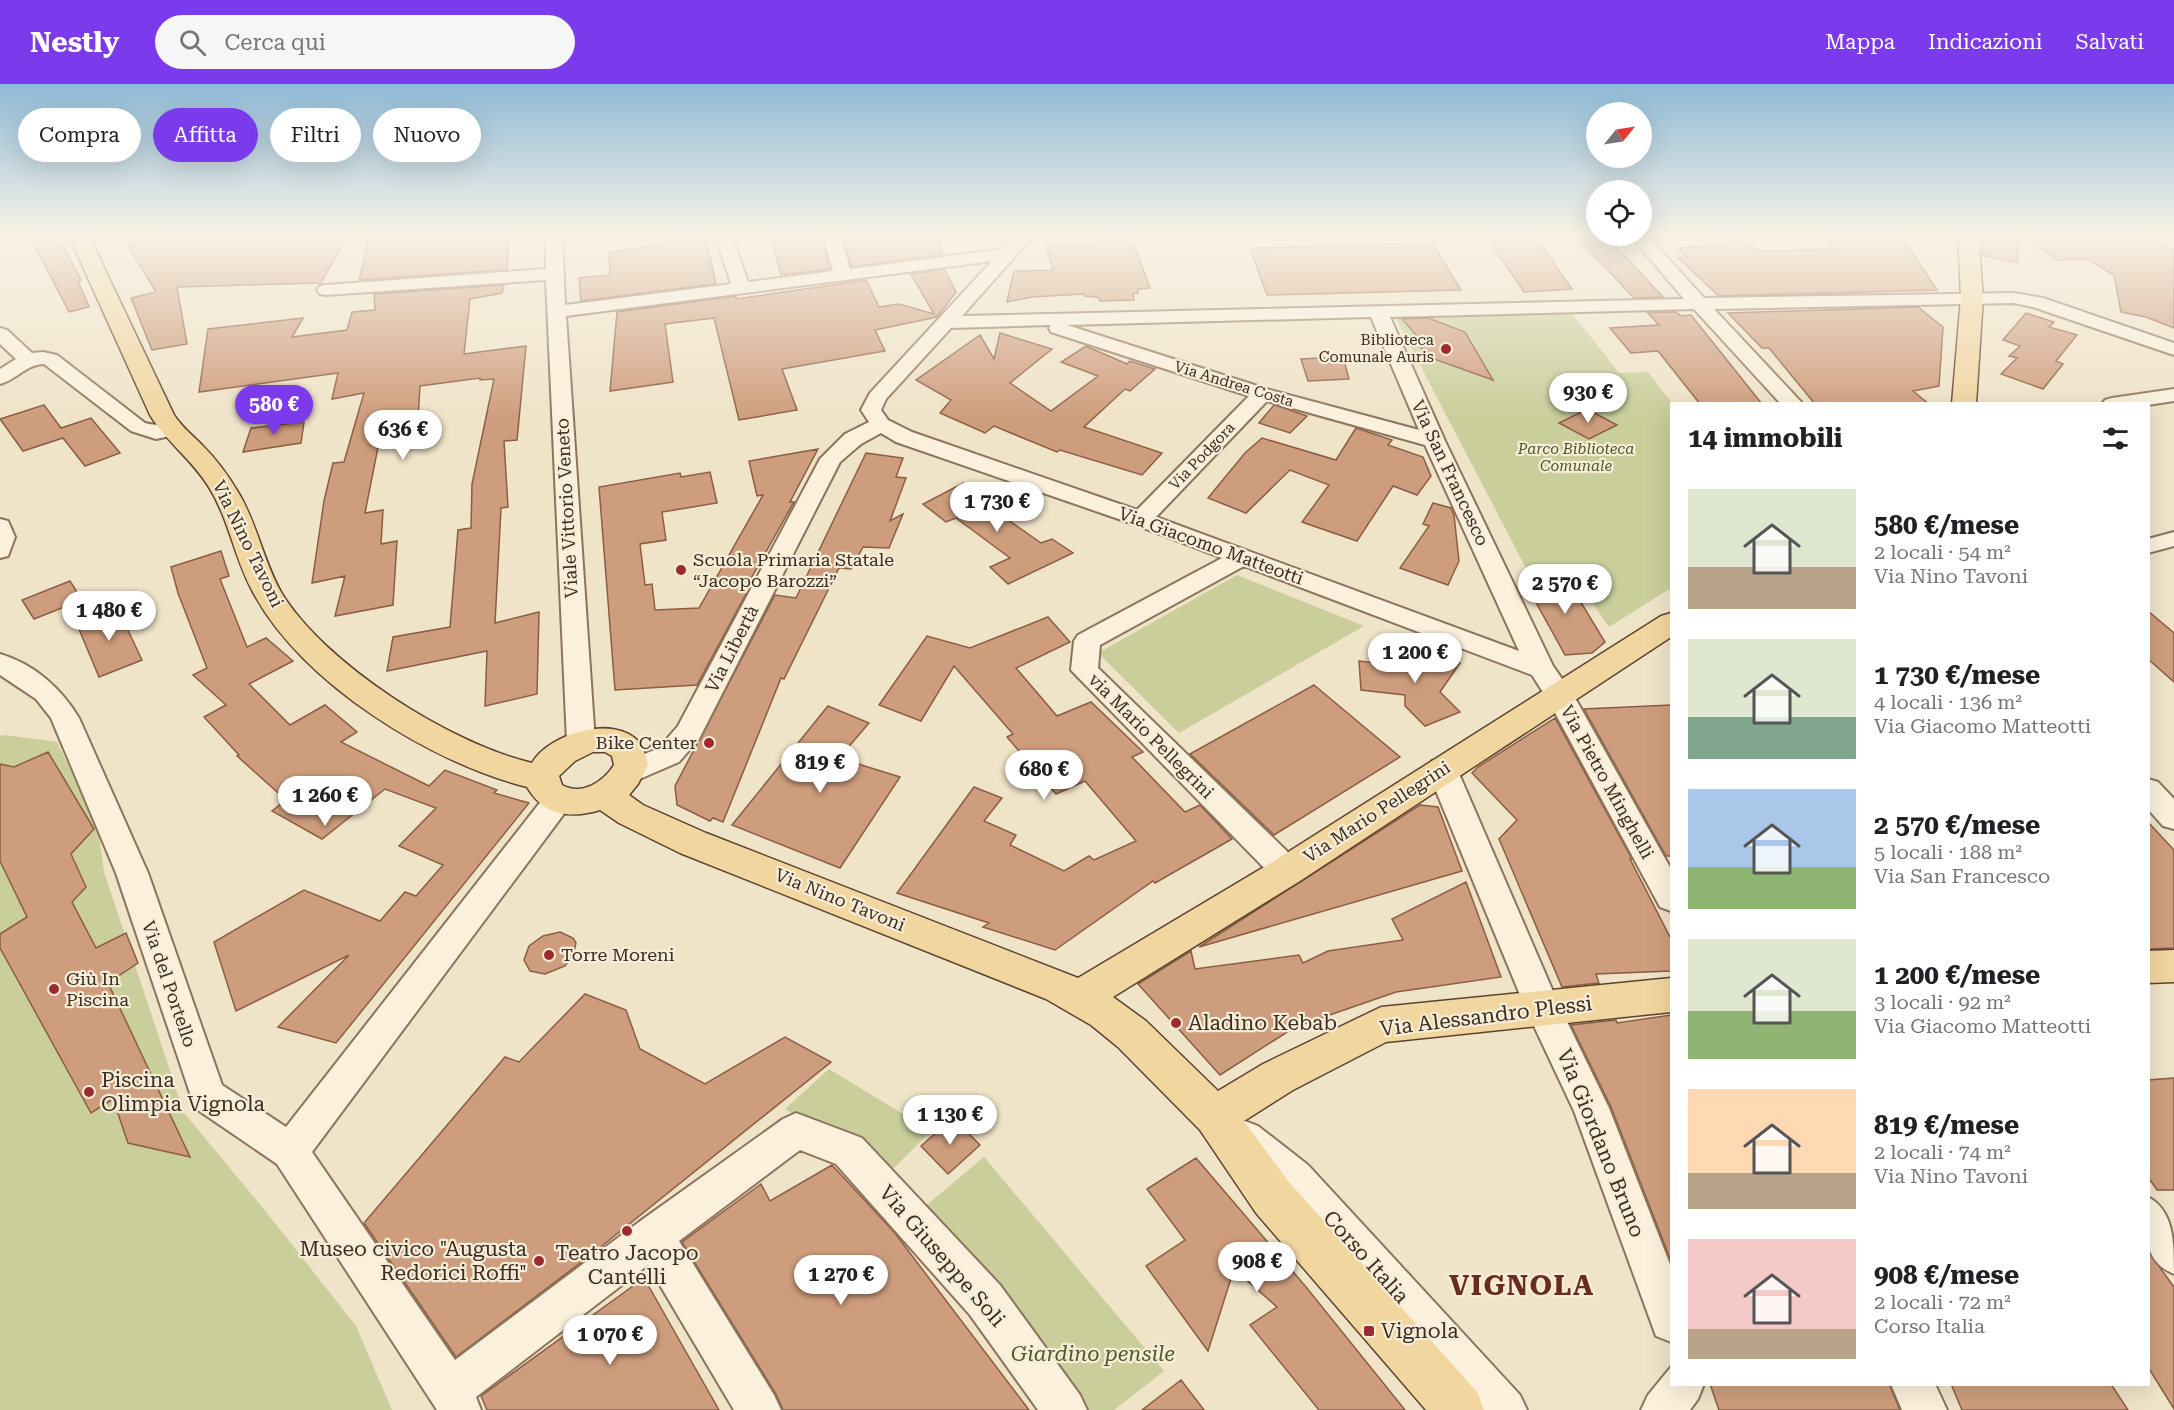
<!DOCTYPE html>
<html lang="it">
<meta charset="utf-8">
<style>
body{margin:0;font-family:"Roboto Serif",serif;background:#f6f6f6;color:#202124;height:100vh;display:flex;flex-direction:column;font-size:22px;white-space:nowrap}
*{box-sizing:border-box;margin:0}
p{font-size:20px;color:#757577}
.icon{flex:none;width:33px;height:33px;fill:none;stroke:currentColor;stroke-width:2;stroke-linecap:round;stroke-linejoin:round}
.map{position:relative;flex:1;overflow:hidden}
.panel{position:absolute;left:1670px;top:318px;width:480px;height:984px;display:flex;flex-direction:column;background:#fff;border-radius:0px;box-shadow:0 6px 24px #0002}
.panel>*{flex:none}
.top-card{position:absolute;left:18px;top:24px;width:570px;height:54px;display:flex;gap:12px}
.needle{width:39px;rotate:60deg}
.buttons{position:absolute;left:1586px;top:18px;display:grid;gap:12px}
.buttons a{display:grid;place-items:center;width:66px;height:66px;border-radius:50%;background:#fff;box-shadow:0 6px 24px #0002;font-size:30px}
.price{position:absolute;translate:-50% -51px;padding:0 14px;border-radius:21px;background:#fff;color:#222;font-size:20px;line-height:39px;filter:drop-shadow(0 2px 3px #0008)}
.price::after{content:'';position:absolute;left:50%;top:36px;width:18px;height:14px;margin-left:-9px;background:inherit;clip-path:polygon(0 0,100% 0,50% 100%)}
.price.current{background:#7c3aed;color:#fff}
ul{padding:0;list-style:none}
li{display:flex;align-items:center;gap:18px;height:150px;padding:0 18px}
li span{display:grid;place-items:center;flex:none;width:168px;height:120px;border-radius:0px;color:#555}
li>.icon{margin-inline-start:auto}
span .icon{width:72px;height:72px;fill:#fffc;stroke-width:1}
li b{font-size:26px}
h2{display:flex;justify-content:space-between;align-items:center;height:72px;padding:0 18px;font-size:26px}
.pill{padding:0 21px;border-radius:27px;background:#fff;box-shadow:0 6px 24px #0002;font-size:21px;line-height:54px}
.pill.current{background:#7c3aed;color:#fff}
header{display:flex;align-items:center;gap:36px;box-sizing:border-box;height:84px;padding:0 30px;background:#7c3aed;color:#fff}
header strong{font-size:28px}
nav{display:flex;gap:33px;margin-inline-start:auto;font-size:21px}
.search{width:420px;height:54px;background:#f6f6f6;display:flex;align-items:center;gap:15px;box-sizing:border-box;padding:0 21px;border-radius:33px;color:#757577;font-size:22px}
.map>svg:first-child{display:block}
.green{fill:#c9ce9b}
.building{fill:#ce9d7d;stroke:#8b5d42;stroke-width:1.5}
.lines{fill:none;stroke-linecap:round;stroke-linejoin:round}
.minor-casing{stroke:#8c745c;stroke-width:4}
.major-casing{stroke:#5a4330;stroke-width:3}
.minor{fill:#faf0dc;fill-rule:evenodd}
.major{fill:#f2d6a0;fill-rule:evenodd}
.poi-dot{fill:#9c2b2f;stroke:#f6edd8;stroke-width:2}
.labels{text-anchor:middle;stroke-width:4.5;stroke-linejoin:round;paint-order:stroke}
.far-poi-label{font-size:15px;fill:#3c2d20;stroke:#f6edd8;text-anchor:end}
.far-street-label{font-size:15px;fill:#3c2d20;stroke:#f6edd8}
.far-park-label{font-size:15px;font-style:italic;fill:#4d5926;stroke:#f6edd8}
.street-label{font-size:18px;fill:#3c2d20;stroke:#f6edd8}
.poi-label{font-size:18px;fill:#3c2d20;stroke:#f6edd8;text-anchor:start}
.near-street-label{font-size:21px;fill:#3c2d20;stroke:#f6edd8}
.near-poi-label{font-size:21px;fill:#3c2d20;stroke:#f6edd8;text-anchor:start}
.near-park-label{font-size:21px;font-style:italic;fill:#4d5926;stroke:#f6edd8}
.near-district-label{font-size:28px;font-weight:bold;letter-spacing:1.5px;fill:#692d1f;stroke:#f6edd8}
</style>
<header>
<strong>Nestly</strong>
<div class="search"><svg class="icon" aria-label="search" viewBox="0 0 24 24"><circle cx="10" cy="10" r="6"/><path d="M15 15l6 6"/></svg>Cerca qui</div>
<nav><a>Mappa</a><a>Indicazioni</a><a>Salvati</a></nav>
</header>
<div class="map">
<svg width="2174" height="1326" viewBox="0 0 2174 1326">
<rect width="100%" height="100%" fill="#efe3c8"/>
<!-- green -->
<path class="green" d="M1572,229L1619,289L1648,288L1672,319L1671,504L1609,543L1569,485L1528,488L1395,233Z
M1237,491L1364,542L1179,649L1098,569Z
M5,651L57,658L98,743L104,788L184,1029L267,1129L356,1242L392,1326H0V652Z
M829,985L931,1047L890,1088L785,1025Z
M984,1073L1164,1287L1114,1326H1083L921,1126Z"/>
<!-- building -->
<path class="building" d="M29,150H57L81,196L78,197L89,223L69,228Z
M169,150H348L321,199L177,203L187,260L152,266L131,214L156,208L127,160Z
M370,150H509L507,186L359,196Z
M673,150H705L716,200L581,217L579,194L610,191L609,169L668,159Z
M770,150H821L830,185L781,191Z
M841,150H939L942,171L852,183Z
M1107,150H1130L1132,161H1134L1150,204L1138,205V209L1133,210L1134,216L1100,217L1098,213L1085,212L1084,210L1032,213L1007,218L1014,187L1053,186L1046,161L1110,158Z
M1485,150H1533L1572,205L1524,208Z
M1574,150L1606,152L1663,213L1634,214Z
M1709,150H1739L1757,166L1768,167L1833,165L1816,150H1900L1937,206L1719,212L1678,174H1687L1678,164L1722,161Z
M2018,150H2146L2174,166V244L2146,233L2121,228L2114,191L2087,175L2057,176L2018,150V179L1982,171L1984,151Z
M1432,159L1461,206L1267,211L1250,164Z
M944,185L956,208L937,233L875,246L885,267L782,285L797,326L739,336L714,234L665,240L673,298L610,307L617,228L736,212V215L866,196L879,223L899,220L934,230L911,190Z
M504,201L502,209L470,215L464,270L526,262L517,356L504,357L508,423L501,424L495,539L539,528L537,610L485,622L487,567L387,587L393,553L450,543L458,446L471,444L472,400L494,295L480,296V294L420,302L418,336L401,339L398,354L379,358L365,429L383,426L381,460L397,457L393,521L335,532L345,492L312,499L324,417L333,379L344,378L364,309L332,315L338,289L199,308L208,245L303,234L292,253L347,246L352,228L375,226L374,210Z
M1918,223L1943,243L1939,302L1913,307L1929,320H1815L1769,264H1762L1728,229Z
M1647,228H1676L1681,232L1691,231L1762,320H1700L1658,267L1631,269L1610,244L1659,241Z
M2026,229L2054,238L2049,243L2077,251L2056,277L2063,280L2043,305L2001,290L2017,274L2009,272L2020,262L2003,256Z
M1428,234L1465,248L1493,296L1437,276L1424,268L1417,257L1416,251L1402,235Z
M1000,249L1052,265L1010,299L1051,327L1098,292L1061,278L1086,262L1127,280L1130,277L1155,285L1130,307L1125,305L1084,343L1162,369L1142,391L1060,366L1057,368L994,342L985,349L940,329L951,316L916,296L980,251L994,275Z
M1343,273L1349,295L1308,297L1301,275Z
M44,321L61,344L91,334L120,369L85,382L63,354L23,367L0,335Z
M1274,321L1284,324L1307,332L1290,349L1259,339Z
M1587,325L1617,341L1589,355L1559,339Z
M304,338L301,359L243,368L251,344Z
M1356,344L1392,356L1388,361L1423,373L1431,392L1417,411L1393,402L1357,457L1302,438L1329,401L1290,386L1246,429L1208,414L1245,369L1262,354L1336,376Z
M818,365L790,418H794L744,507L747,508L697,601L615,606L599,403L680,389L681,393L710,388L717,419L662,428L666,456L640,460L645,501L652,500L655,526L699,524L763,411L757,412L749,377Z
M866,369L903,374L896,393L906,394L890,437L903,430L889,464L863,463L851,485L839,484L784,595L781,594L723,738L713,734L710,737L677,721L675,702L775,511L796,514Z
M963,399L994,418L987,421L1041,459L1052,455L1073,469L1008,500L990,483L1010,474L956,434L946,438L923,420Z
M1433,419L1451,424L1454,431L1459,477L1448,501L1400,484L1429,442L1423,440Z
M221,467L229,492L220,495L247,563L266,554L293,577L249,600L290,641L325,621L357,648L341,658L429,702L445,686L497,706L494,709L529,719L336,959L278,943L349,871L236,927L214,858L304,806L380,837L405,808L416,812L443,781L399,762L436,724L385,705L322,755L272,727L286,716L237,672L239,671L204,633L226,621L193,591L207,584L178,509L171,483Z
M1565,492L1605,558L1592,569L1565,571L1523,495Z
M70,497L82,516L34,535L22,516Z
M117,523L142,576L99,593L76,538Z
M2148,527L2174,549V598L2148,575Z
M1048,533L1070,558L1016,584L1057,632L1091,618L1143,668L1132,673L1185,728L1200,721L1232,755L1155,799L1153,797L1055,866L983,843L989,839L897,809L974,703L1002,714L984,737L1016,751L1010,761L1064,787L1089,772L1094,776L1136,757L1085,697L1056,710L1007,653L1013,650L954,582L921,637L879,621L927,552L970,564Z
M1422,564L1460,579L1440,608L1460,628L1425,642L1405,622V611L1361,606L1359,577L1404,582Z
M1314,601L1400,673L1274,751L1190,670Z
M1671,621V772H1666L1584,625Z
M828,622L869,639L839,674L900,693L840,784L732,741Z
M1555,634L1632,775H1630L1671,855V887L1596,890L1599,899L1562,903L1499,755L1517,736L1472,689L1478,683Z
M48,668L94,745L71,770L86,803L72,818L96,864L126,849L138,879L108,899L190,1073L128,1059L113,1015L91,1029L0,864V850L27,833L0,777V680L14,683Z
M1420,721L1438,723L1462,787L1199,863Z
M2148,738L2174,766V864L2148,865Z
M1466,798L1501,893L1396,908L1295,943L1220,991L1138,900L1191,867L1195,885L1299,871L1303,879L1328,867L1403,856L1392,835Z
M560,848L573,854L576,859L573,872L565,882L545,890L530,887L524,876L529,862L543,852Z
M585,910L626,926L640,965L705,1000L785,953L831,978L592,1170L456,1273L364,1139L505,973L519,978Z
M1671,931V1177L1611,1023L1571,941L1616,936L1617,939Z
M2174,994V1106H2157L2148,1093V996Z
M953,1034L980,1061L948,1090L921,1062Z
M1196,1074L1306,1203L1405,1326H1319L1250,1241L1277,1223L1234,1185L1208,1267L1146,1182L1185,1156L1147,1105Z
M832,1081L894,1148L1029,1326H783L776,1310L682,1158L761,1100L770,1117Z
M2148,1167L2174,1203V1325L2148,1283Z
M644,1194L719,1326H487L481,1312Z
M1181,1296L1204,1326H1142Z
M1710,1300H1889L1900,1326H1719Z
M1951,1300H2111L2128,1326H1962Z"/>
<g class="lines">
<defs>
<path id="minor" d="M546,150H562L565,221L731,200L715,150H731L748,198L833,187L823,150H839L850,185L1003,165L1018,150H1035L962,232L1684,215L1631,152L1646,150L1704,214L2014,209L2043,214L2174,259V271L2033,223L2014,219L1714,225L1803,320H1781L1694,225L1390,233L1445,357L1553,582L1574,612L1671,785V827L1660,823L1548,616L1532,591L1244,482L1100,561L1098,584L1298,778L1303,787L1298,796L1287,799L1276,796L1071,586L1074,557L1078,551L1222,474L1133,440L896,358L881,349L861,360L840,378L699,655L679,678L628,700L618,697L613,689L618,681L659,664L678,642L820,375L845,350L869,338L861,326L870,309L992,177L566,232L595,658L591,665L581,668L571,665L567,658L546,196L326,211L320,210L317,206L320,202L326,201L546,185ZM1371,233L1419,346L1270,306L1067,241ZM1051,241L1049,244L1051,248L1249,312L1137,426L912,348L888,336L881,326L886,315L951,244ZM1267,317L1425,361L1519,567L1156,433Z
M0,244L7,246L32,269L43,268L57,271L145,339C158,343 168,339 179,342L183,346L179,350L156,355L131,347L44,280C27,280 16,296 0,300V285L16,275L0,260Z
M2174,305V317L2148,321L2102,320L2105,316L2112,314Z
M0,435L8,437L15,453L8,472L0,474Z
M2174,448V462L2148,469V455Z
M0,570C34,580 61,604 79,634L148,789L222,1001L286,1043L549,707L559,704L569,707L574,715L569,723L312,1068L455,1276L639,1138L783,1035L796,1029L862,1054L1000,1201L1080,1311L1087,1326H1038L970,1231L836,1080L800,1066L679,1157L774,1311L781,1326H734L648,1181L476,1313L481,1326H437L277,1080L195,1024L116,789L51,634L36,615L0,591Z
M1442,674L1452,677L1457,685L1558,919L1609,1024L1671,1183V1258L1656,1252L1574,1027L1525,923L1427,685L1432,677Z
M2148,695L2158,698L2174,715V745L2163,742L2148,725Z
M1245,1037L1258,1042L1308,1081L1520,1311L1527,1326H1476L1280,1107L1232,1068L1226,1055L1232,1042Z
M2148,1113C2174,1127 2174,1158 2174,1190C2139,1175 2148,1145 2148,1113Z
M1671,1283V1300H1704L1698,1315L1690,1326H1641L1648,1311Z
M1891,1300H1935L1947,1326H1902Z"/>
<path id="major" d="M68,150H88L174,331C182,343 192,351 202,361C216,375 228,391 238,408C257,439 263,476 281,508C324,580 451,660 532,679C548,650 615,629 640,659C644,665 646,674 648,681L638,700L629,711L643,721L706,749L1078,894L1274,777L1661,532L1671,529V553L1300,797L1113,913L1146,937L1218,1007L1263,980L1381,923L1671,894V928L1386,958L1293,1006L1244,1037L1288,1097L1477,1308L1484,1326H1426L1256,1129L1200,1046L1118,963L1091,941L1046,915L680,769L619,739L600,726C570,735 544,732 527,703C431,679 302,599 254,510C235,477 230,438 210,405C194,377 167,359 150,331ZM593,668H605L612,672L614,681C603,698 582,712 562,701L559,692L575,677Z
M1958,150H1978L1983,213L1976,320H1952L1961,213Z
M2174,866V898L2148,899V867Z"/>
</defs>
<!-- minor casing -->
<use href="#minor" class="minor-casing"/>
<!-- major casing -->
<use href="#major" class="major-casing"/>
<!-- minor -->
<use href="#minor" class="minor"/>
<!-- major -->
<use href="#major" class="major"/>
</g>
<!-- sky -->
<linearGradient id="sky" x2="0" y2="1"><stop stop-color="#8fbad6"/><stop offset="0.45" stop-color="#f8f2e6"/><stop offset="1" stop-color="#f8f2e6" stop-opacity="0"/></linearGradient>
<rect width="2174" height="335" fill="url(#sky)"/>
<!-- markers -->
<g class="poi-dot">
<circle cx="1446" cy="265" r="6"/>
<circle cx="681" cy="486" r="6"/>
<circle cx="709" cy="659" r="6"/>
<circle cx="549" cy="871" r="6"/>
<circle cx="54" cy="905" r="6"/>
<circle cx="1176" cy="939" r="6"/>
<circle cx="89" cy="1008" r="6"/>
<circle cx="627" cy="1147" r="6"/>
<circle cx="539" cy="1177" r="6"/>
<rect x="1363" y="1241" width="12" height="12" rx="3"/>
</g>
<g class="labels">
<!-- far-poi labels -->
<g class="far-poi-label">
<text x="1434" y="261">Biblioteca<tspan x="1434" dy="17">Comunale Auris</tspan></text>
</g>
<!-- far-street labels -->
<g class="far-street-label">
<text transform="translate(1234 300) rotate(17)" y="5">Via Andrea Costa</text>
<text transform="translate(1202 372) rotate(-46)" y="5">Via Podgora</text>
</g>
<!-- far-park labels -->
<g class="far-park-label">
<text x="1576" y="370">Parco Biblioteca<tspan x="1576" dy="17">Comunale</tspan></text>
</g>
<!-- street labels -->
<g class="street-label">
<text transform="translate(1450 389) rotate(65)" y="6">Via San Francesco</text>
<text transform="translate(567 424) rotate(-93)" y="6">Viale Vittorio Veneto</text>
<text transform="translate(248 460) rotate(64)" y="6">Via Nino Tavoni</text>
<text transform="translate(1211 462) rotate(20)" y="6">Via Giacomo Matteotti</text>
<text transform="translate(732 565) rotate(-63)" y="6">Via Libertà</text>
<text transform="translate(1151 652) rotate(45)" y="6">via Mario Pellegrini</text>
<text transform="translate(1607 698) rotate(61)" y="6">Via Pietro Minghelli</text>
<text transform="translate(1377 728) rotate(-33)" y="6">Via Mario Pellegrini</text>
<text transform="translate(840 816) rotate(22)" y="6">Via Nino Tavoni</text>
<text transform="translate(169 900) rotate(71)" y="6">Via del Portello</text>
</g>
<!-- poi labels -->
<g class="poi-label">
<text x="693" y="482">Scuola Primaria Statale<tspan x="693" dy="21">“Jacopo Barozzi”</tspan></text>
<text x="697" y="665" text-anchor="end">Bike Center</text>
<text x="561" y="877">Torre Moreni</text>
<text x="66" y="901">Giù In<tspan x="66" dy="21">Piscina</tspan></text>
</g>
<!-- near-street labels -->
<g class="near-street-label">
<text transform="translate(1486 932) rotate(-7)" y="7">Via Alessandro Plessi</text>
<text transform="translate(1601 1059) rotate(68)" y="7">Via Giordano Bruno</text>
<text transform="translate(942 1172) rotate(49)" y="7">Via Giuseppe Soli</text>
<text transform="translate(1366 1173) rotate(48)" y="7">Corso Italia</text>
</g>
<!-- near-poi labels -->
<g class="near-poi-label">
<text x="1188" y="946">Aladino Kebab</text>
<text x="101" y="1003">Piscina<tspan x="101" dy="24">Olimpia Vignola</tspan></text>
<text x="527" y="1172" text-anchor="end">Museo civico "Augusta<tspan x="527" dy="24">Redorici Roffi"</tspan></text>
<text x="627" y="1176" text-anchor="middle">Teatro Jacopo<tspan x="627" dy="24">Cantelli</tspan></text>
<text x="1381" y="1254">Vignola</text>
</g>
<!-- near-park labels -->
<g class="near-park-label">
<text x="1093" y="1277">Giardino pensile</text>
</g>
<!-- near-district labels -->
<g class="near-district-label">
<text x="1522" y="1211">VIGNOLA</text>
</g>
</g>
</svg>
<div class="buttons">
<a><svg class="needle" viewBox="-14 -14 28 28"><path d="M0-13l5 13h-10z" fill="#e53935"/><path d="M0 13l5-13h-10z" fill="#757577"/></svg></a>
<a><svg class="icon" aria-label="locate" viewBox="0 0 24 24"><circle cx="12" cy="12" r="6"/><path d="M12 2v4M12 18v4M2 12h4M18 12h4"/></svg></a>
</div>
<b class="price" style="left:1588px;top:340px">930 €</b>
<b class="price current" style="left:274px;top:352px">580 €</b>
<b class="price" style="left:403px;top:377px">636 €</b>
<b class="price" style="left:997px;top:449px">1 730 €</b>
<b class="price" style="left:1565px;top:531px">2 570 €</b>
<b class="price" style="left:109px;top:558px">1 480 €</b>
<b class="price" style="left:1415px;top:600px">1 200 €</b>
<b class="price" style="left:820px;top:710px">819 €</b>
<b class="price" style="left:1044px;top:717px">680 €</b>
<b class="price" style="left:325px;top:743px">1 260 €</b>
<b class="price" style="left:950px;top:1062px">1 130 €</b>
<b class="price" style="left:1257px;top:1209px">908 €</b>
<b class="price" style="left:841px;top:1222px">1 270 €</b>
<b class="price" style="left:610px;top:1282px">1 070 €</b>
<div class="top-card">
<a class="pill">Compra</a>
<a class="pill current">Affitta</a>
<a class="pill">Filtri</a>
<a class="pill">Nuovo</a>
</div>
<section class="panel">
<h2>14 immobili<svg class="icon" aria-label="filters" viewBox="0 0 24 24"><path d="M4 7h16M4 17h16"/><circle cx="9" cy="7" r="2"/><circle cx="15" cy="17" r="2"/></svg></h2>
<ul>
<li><span style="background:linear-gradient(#dfe7d0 65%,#b9a48a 0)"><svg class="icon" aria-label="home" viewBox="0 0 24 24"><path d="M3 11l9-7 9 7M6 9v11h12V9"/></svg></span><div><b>580 €/mese</b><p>2 locali · 54 m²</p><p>Via Nino Tavoni</p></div></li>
<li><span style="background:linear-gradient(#dfe7d0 65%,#7fa58c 0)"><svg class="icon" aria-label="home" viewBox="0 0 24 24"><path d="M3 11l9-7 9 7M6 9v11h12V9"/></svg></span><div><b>1 730 €/mese</b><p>4 locali · 136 m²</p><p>Via Giacomo Matteotti</p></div></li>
<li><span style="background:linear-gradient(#a9c7e8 65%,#8fb573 0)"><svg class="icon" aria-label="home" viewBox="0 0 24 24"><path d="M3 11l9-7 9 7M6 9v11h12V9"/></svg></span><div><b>2 570 €/mese</b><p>5 locali · 188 m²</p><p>Via San Francesco</p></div></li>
<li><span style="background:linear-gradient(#dfe7d0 60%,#8fb573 0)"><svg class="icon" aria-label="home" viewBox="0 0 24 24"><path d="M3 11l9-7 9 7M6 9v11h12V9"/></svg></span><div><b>1 200 €/mese</b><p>3 locali · 92 m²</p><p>Via Giacomo Matteotti</p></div></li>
<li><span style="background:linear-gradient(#ffd9b3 70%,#b9a48a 0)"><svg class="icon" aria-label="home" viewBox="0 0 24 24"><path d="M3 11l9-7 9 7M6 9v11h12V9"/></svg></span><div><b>819 €/mese</b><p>2 locali · 74 m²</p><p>Via Nino Tavoni</p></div></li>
<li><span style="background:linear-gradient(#f6c9c9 75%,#b9a48a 0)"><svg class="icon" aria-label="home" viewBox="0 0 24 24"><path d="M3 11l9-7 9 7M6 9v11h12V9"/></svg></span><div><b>908 €/mese</b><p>2 locali · 72 m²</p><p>Corso Italia</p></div></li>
</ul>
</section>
</div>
